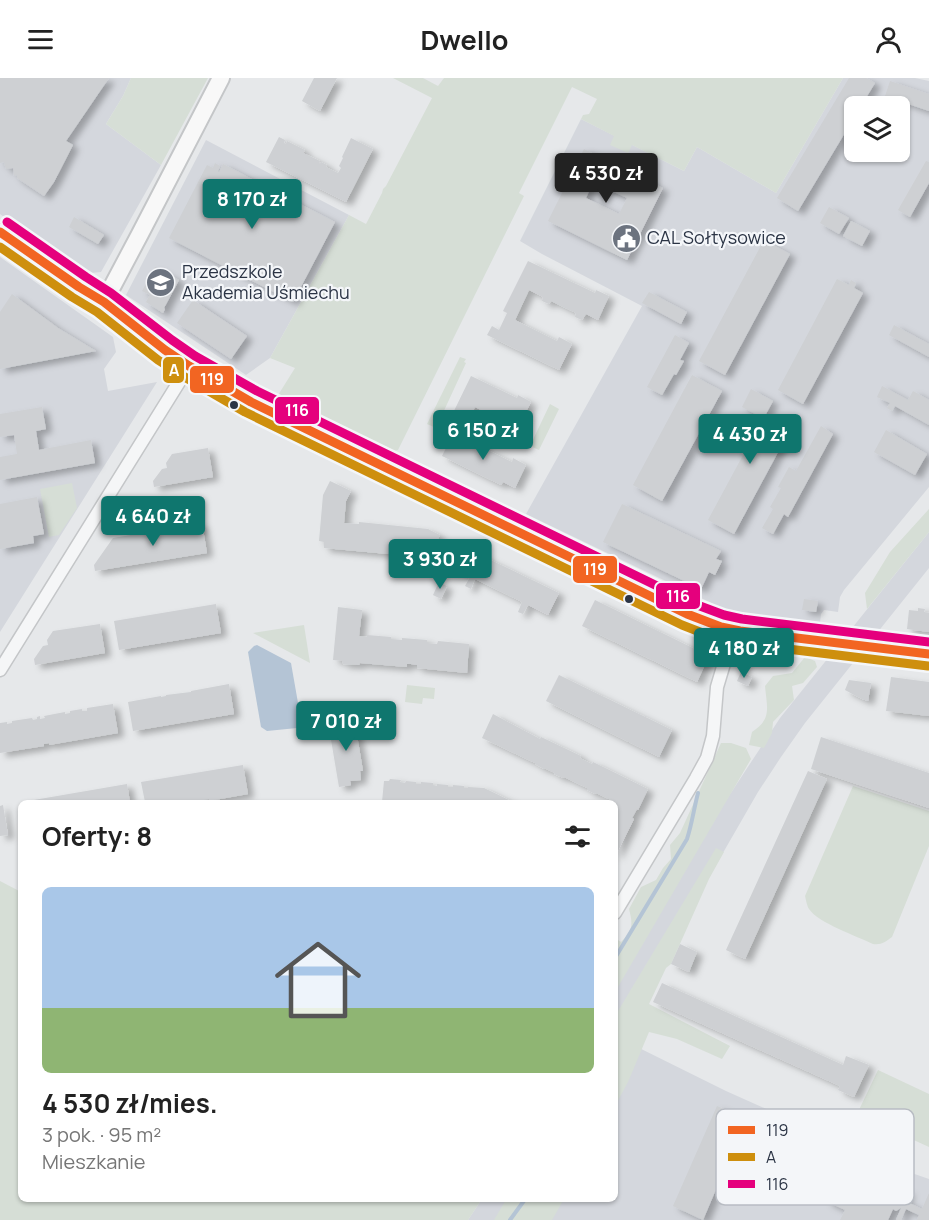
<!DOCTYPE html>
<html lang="pl">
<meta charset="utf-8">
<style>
body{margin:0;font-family:Manrope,sans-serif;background:#f2f2f2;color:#222;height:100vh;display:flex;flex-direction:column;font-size:22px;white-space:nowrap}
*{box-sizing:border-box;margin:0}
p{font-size:20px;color:#767676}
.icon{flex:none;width:33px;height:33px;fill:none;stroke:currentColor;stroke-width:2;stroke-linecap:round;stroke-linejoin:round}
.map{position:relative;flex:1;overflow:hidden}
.details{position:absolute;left:18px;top:722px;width:600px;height:402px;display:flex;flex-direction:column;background:#fff;border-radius:9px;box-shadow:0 2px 4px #0004}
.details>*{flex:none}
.fabs{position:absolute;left:844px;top:18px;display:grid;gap:12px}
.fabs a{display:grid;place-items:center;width:66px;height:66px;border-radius:9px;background:#fff;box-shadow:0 2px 4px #0004;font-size:30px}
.price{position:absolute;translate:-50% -51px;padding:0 14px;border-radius:6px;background:#0f766e;color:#fff;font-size:20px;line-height:39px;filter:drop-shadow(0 2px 3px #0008)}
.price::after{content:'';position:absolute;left:50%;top:36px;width:18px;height:14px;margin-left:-9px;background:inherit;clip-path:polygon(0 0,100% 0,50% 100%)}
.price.active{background:#222;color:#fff}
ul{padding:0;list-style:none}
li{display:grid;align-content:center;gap:12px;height:318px;padding:0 24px}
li+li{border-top:2px solid #e0e0e0}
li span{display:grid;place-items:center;height:186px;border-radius:9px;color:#555}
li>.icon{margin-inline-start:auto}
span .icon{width:108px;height:108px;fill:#fffc;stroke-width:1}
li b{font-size:26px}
h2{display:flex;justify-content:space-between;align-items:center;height:72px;padding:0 24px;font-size:26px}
header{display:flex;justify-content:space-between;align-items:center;height:78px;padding:0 24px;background:#fff;font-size:27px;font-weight:700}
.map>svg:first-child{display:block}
.built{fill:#d4d7dd;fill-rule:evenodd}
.green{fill:#d6ded6}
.water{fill:#b4c4d5}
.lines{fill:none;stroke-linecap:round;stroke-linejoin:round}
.stream{stroke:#b4c4d5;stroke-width:4}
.building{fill:#ced0d3;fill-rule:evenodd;filter:url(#shadow)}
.street-casing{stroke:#c4c6c8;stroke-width:15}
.secondary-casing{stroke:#c4c6c8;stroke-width:20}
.street{stroke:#f5f6f7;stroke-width:12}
.secondary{stroke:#f8f8f8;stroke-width:16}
.bus-1-casing{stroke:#f4f6f9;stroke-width:14}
.bus-2-casing{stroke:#f4f6f9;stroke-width:14}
.bus-3-casing{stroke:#f4f6f9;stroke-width:14}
.bus-1{stroke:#f26522;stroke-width:9}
.bus-2{stroke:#ce8f0e;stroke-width:9}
.bus-3{stroke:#e5007d;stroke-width:9}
.bus-dot{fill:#2b3445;stroke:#f4f6f9;stroke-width:2}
.labels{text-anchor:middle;stroke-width:4.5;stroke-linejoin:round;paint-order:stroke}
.poi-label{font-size:18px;fill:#2b3445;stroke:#f4f6f9;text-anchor:start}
.key{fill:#f4f6f9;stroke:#b8bcc3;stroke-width:1.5}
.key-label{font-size:16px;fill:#2b3445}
.line-badge{stroke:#f4f6f9;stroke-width:2}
.badge-label{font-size:16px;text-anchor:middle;font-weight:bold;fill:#fff}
</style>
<header><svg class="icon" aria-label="menu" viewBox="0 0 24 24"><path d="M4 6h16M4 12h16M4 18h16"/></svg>Dwello<svg class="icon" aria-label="person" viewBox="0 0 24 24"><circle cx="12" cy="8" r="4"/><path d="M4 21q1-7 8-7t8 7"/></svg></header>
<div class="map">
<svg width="929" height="1142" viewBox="0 0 929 1142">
<defs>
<filter id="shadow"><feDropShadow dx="6" dy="4" stdDeviation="3" flood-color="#0004"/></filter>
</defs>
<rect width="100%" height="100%" fill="#e6e8ea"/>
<!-- built -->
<path class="built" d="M0,0H131L123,18L106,46L161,87L101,194L91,195L45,165L35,161L0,136Z
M843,0H915L929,3V409L844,512L840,519L838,534L824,532L821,536L820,545L818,548L779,542L724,531L526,436L642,228L542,176L520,163L581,41L684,93L697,69L776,115ZM855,28H900V74H855Z
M206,62L349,137L270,280L246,297L126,217Z
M0,179L113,259L116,274L104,291L108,313L157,304L0,554Z
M929,454V490L805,645L781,679L758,714L617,959L726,1013L903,1092L929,1101V1142H529L545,1121L615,1120V902L696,768L780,640Z
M482,1121H522L506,1142H468Z"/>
<!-- green -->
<path class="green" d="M131,0H208L161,87L106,46L123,18Z
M393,0H423L438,8L444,0H843L776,115L697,69L684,93L632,67L628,75L610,67L614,58L581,41L583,37L589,36L597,21L572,9L519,115L524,118L398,372L394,373L384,369L372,370L275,322L295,290L270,280L349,137L366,146L382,115L383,111L386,108L432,20Z
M460,279L466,281L464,284L466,285L436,350L427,346Z
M550,326L559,331L539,372L530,368Z
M72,405L77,430L59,457L49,459L40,411Z
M929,431V454L867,531L865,515L890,474Z
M304,547L310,585L253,555Z
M805,579L815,583L817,589L803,605L792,608L794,622L773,644L772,655L764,670L749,667L752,654C772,641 767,630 765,608L773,598L792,595Z
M407,607L435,610L434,621L423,620L422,626L405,624Z
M721,665H731L746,670L751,681L615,914V860L621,864C633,853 633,846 629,831L641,809L656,802L663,790L671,781L670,767L680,755Z
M853,708L929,733V768L892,859C885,864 882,867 873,866C857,858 818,845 809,831C807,828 806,822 805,818Z
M716,770L724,774L709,801L671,886L666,890L649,926L730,968L722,981L677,961L649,954L628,1004L615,1028V938Z
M0,803L21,814V1120L482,1121L468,1142H0Z
M878,992L929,1016V1069L857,1036Z
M507,1120H564V1121L552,1142H494Z"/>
<!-- water -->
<path class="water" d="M257,567L291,585L301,642L297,650L267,653L261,649L248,574L254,568Z"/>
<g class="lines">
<!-- stream -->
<path class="stream" d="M615,880L687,761C692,746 694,730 698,715
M510,1142L526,1120"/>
</g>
<!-- building -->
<path class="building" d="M0,0H109L66,63L73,67L54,104L44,118L17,100V97L14,98L13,90L6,91L4,84L0,85Z
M314,0H337L320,33L302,23Z
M849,0H866L875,5L861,28H855V38L798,133L777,120Z
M890,3L929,16V33L885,18Z
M279,59L285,62L284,65L286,66L287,63L305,72L303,75L320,83L319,85L320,86L321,84L327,87L326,89L338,95L341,90L339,88L343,80L342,79L351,60L373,71L346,124L266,84Z
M584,71L663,110L627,182L548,143ZM593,104L627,120L619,136L586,120Z
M926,83L929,84V105L910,139L898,132Z
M215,85L220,88L218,93L219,94L223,86L335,144L293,224L169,160L207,87L213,90Z
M829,129L849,140L839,156L820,145Z
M74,139L104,157L98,166L69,149Z
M851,143L870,153L862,168L843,158Z
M764,162L790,176L725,297L699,283Z
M528,183L595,215L596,212L609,218L598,242L586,236L582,242L575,239L576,235L551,223L549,226L542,223L543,219L529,212L515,242L557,263L559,259L572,266L559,292L487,257L492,248L499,252L507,235L503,233Z
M155,189L179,202L164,230L165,231L163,235L146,224L150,217L142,213Z
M837,201L849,207L851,202L856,205L854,210L863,215L803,326L778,312Z
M649,214L687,234L681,246L642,225Z
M12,216L58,250L96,273L0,291V234Z
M193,222L247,258L231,281L177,245Z
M894,247L929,266V279L889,257Z
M675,257L689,265L680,282L684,283L676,297L674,296L662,317L647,309Z
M692,297L722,313L662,423L633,407Z
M471,298L517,320L518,317L531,324L518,350L475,329L469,342L453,335Z
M882,308L908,322L913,313L929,322V347L895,328L892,333L887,330L890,325L877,319Z
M751,311L773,323L766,336L791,350L734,456L708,442L763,340L742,329Z
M42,329L46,351L36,353L39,372L91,362L95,385L0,402V379L17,376L14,357L0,359V336Z
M821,348L833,356L788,439L784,436L773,456L762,450L773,431L770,429L781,410L778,409L789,389L796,393Z
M455,352L463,355L461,359L512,384L513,380L526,387L515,410L503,404L501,407L442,378Z
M886,352L927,376L915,397L874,374Z
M208,370L213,399L154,409L153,403L162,391L167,390L166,385L172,376Z
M330,403L351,413L346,423L344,445L359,446V444L428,451L440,457L429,480L399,477V475L389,474L388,476L324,470V464L319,463L323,417Z
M37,419L44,456L33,458L34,465L0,471V426Z
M622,426L721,473L716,481L722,483L715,497L709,494L701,511L603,464Z
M202,445L207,475L95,493L94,487L113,460Z
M460,467L559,515L548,537L528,527L523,536L518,534L522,524L475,501L471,511L465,508L470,499L450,489Z
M439,504L447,508L441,521L433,517Z
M804,521L818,523L816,534L802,532Z
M595,522L709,578L697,604L582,548Z
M216,526L221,555L119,572L114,543Z
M338,529L362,532L359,558L367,559V557L391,559V561L402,562V560L427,562V565L437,566L438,563L469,566L467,595L417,590V587L411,586H407V589L360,585L359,587L342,586L343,583L333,582Z
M918,530L925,531L924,534L929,535V554L907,551L909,532L918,533Z
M100,546L105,575L35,587L34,581L43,568L48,567L47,562L53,553Z
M741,594L752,599L748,608L737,603Z
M559,597L672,652L659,679L546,623Z
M891,599L929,604V638L886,633Z
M849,602L871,605L868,623L862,621L845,612Z
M229,606L234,636L133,653L128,624L161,618V619L166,618V617L191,614V613Z
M113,626L118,655L49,667V665L44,666V668L0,675V645L7,644V646L12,645V643L32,640L33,642L37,641V639L40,638V641L45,640L44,638L65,634V636L70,635V633L82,631V633H87V630Z
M493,636L540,661L541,659L581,678L580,680L592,686L593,684L648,711L638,732L637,731L632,740L634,741L615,779V724H610L611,722L596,715L595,716L587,712V710L564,699L563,700L554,696L555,695L544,690V691L535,686V685L482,660Z
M340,642L341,645L351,644L353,652L356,651L363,693H360L361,702L350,703L351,707L339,709L328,644Z
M821,659L929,695V730L811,691Z
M243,687L248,716L209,723V721L204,722V723L198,724H145L141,704Z
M808,693L827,701L745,881L726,872Z
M390,701L401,702L400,704L405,705L406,703L416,704V706H421V704L433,705V707L437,708V706L448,707V709H453V707L464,708V710H468V709L484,710L513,724H382L384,703H389Z
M127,706L130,724H28V723Z
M3,727L8,757L0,758V728Z
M680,866L697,874L689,894L671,886Z
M662,905L843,987L846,978L869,987L854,1019L838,1012L840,1008L653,924Z
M717,1028L747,1042L742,1053L791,1075L796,1064L838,1082L839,1080L844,1083L845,1086L854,1090L860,1077L881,1087L875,1100L885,1105L888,1102L894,1105L893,1107L909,1114L905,1123L922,1131L929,1115V1142H917L919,1137L906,1131L901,1142H896L901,1130L896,1133L893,1131L888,1142H840L845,1132L826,1123L827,1121L826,1120L824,1115L794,1101L789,1113L760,1100L769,1079L784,1086L787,1081L739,1059L723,1097L734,1102L728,1114L717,1109L703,1142L673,1128Z"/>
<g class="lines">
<defs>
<path id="street" d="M0,592L189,288
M615,835L696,700L707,680L713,658L717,609L734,552"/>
<path id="secondary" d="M0,154L79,209L104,224L165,272L189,288L251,324L687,536L721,549L740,553L782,559L929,576
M104,224L140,156L221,0"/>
</defs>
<!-- street casing -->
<use href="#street" class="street-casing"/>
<!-- secondary casing -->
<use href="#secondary" class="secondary-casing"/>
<!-- street -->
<use href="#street" class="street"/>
<!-- secondary -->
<use href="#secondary" class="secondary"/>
<defs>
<path id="bus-1" d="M0,154L79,209L104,224L165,272L189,288L251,324L687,536L721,549L740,553L929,576"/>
<path id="bus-2" d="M0,169L72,219L97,234L158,282L183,298L245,334L682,547L718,561L738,565L928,588"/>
<path id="bus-3" d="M7,144L86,199L111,215L172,262L195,278L257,313L692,525L724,537L742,541L929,564"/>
</defs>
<!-- bus-1 casing -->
<use href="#bus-1" class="bus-1-casing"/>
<!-- bus-2 casing -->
<use href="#bus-2" class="bus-2-casing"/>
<!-- bus-3 casing -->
<use href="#bus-3" class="bus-3-casing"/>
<!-- bus-1 -->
<use href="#bus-1" class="bus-1"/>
<!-- bus-2 -->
<use href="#bus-2" class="bus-2"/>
<!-- bus-3 -->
<use href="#bus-3" class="bus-3"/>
</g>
<!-- icons -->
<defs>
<symbol id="civic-disc" viewBox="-11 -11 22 22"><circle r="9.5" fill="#6c737f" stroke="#f4f6f9"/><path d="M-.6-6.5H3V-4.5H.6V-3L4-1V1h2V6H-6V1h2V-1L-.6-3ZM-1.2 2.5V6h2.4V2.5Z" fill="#fff"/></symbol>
<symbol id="school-disc" viewBox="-11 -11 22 22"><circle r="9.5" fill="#6c737f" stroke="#f4f6f9"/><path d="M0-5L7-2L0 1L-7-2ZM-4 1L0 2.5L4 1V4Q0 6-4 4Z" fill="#fff"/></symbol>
</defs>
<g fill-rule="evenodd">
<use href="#civic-disc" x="610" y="144" width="33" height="33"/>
<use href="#school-disc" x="144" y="188" width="33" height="33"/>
</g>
<!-- markers -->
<g class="bus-dot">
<circle cx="234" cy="327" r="5"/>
<circle cx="629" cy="521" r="5"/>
</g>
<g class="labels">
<!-- poi labels -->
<g class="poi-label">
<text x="647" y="166">CAL Sołtysowice</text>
<text x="182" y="200">Przedszkole<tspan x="182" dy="21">Akademia Uśmiechu</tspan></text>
</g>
</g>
<!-- legend -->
<rect x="716" y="1031" width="198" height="96" rx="9" class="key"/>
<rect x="728" y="1048" width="27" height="8" fill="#f26522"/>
<rect x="728" y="1075" width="27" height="8" fill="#ce8f0e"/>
<rect x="728" y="1102" width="27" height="8" fill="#e5007d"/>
<g class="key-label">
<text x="766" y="1058">119</text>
<text x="766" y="1085">A</text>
<text x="766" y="1112">116</text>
</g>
<g class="line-badge">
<rect x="162" y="278" width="23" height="28" rx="6" fill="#ce8f0e"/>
<rect x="189" y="287" width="46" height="29" rx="6" fill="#f26522"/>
<rect x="274" y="318" width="46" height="29" rx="6" fill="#e5007d"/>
<rect x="572" y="477" width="46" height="29" rx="6" fill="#f26522"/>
<rect x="655" y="504" width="46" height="28" rx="6" fill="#e5007d"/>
</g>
<g class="badge-label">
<text x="174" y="298">A</text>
<text x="212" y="307">119</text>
<text x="297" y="338">116</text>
<text x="595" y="497">119</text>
<text x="678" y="524">116</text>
</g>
</svg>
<div class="fabs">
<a><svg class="icon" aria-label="layers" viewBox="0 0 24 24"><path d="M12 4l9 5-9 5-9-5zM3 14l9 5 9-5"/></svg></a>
</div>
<b class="price active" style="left:606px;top:126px">4 530 zł</b>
<b class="price" style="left:252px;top:152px">8 170 zł</b>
<b class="price" style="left:483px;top:383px">6 150 zł</b>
<b class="price" style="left:750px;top:387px">4 430 zł</b>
<b class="price" style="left:153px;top:469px">4 640 zł</b>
<b class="price" style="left:440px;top:512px">3 930 zł</b>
<b class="price" style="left:744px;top:601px">4 180 zł</b>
<b class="price" style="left:346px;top:674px">7 010 zł</b>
<section class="details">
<h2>Oferty: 8<svg class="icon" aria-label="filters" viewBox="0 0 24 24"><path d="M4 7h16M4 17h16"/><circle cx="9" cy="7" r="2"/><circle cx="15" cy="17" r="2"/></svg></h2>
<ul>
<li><span style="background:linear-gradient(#a9c7e8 65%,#8fb573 0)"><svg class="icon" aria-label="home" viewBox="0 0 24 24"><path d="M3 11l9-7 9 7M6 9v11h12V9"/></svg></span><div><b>4 530 zł/mies.</b><p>3 pok. · 95 m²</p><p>Mieszkanie</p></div></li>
</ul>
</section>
</div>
